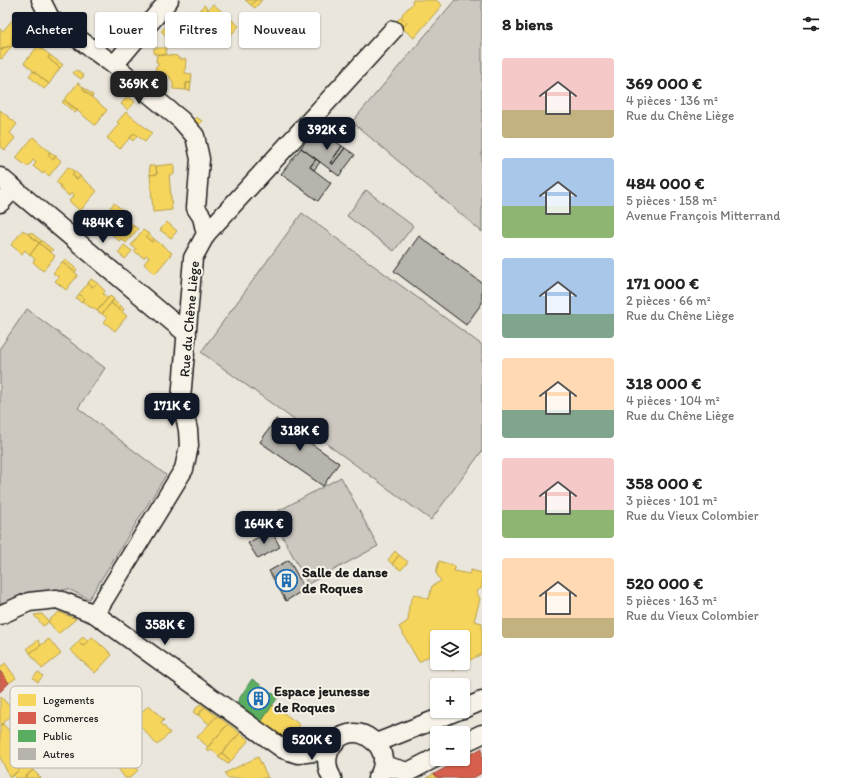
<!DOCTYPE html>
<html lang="fr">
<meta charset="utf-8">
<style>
body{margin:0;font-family:Itim,sans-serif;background:#f6f6f6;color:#222;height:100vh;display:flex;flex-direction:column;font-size:15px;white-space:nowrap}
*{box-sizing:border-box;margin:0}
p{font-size:13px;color:#767676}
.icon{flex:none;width:22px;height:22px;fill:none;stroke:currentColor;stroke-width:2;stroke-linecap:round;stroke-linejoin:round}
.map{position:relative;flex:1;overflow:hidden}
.side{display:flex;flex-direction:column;background:#fff;width:360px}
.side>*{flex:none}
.hud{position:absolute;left:12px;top:12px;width:380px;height:36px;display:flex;gap:8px}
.buttons{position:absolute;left:430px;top:630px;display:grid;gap:8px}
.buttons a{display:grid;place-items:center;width:40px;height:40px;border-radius:4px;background:#fff;box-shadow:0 1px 3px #0004;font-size:20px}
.price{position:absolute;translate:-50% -34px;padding:0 9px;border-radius:8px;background:#111827;color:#fff;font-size:13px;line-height:26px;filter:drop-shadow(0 1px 2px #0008)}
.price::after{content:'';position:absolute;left:50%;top:24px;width:12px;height:9px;margin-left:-6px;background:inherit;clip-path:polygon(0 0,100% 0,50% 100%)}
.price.current{background:#222;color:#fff}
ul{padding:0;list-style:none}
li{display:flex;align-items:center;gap:12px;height:100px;padding:0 20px}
li span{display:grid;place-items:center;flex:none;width:112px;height:80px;border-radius:4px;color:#555}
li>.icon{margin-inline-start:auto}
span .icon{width:48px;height:48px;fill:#fffc;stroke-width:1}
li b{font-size:17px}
h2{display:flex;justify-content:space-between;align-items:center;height:48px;padding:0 20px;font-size:17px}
.pill{padding:0 14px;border-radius:4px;background:#fff;box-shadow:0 1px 3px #0004;font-size:14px;line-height:36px}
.pill.current{background:#111827;color:#fff}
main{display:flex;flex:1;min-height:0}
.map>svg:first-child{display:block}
.green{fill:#ccc8c0;stroke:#74726e}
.homes{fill:#f6d55c;stroke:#b59e49}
.shops{fill:#d6604d;stroke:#9e4c3e}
.public{fill:#5aae61;stroke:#47824c}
.building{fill:#b6b4ac;stroke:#1c1c1c}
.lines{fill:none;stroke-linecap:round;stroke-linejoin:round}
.minor-casing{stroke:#1c1c1c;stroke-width:21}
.minor{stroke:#f7f3e8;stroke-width:18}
.labels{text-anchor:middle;stroke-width:4;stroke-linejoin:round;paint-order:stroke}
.street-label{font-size:14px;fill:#1c1c1c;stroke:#f7f3e8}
.poi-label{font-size:14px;font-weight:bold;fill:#1c1c1c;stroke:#f7f3e8;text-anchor:start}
.key{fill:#f7f3e8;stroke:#b5b2ab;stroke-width:1}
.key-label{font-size:11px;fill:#1c1c1c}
</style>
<main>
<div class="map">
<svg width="482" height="778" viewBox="0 0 482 778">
<rect width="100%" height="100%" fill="#eae6dc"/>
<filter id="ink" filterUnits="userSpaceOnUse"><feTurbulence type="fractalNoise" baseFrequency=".025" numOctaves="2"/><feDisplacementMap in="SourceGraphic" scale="8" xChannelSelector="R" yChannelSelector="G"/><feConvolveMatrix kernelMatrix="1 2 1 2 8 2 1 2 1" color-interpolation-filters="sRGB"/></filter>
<g filter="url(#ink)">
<!-- green -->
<path class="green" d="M455,0H482V232L352,122Z
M366,190L413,226L394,251L347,216Z
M302,213L482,345V451L431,520L201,352Z
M27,309L105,368L78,408L166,475L89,599L68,589L0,603V348Z
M341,477L378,546L308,584L271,515Z"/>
<!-- homes -->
<path class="homes" d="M245,0H256L251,5Z
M256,0H262L255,8L251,5Z
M413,0H436L442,5L414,38L402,28L407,23L401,17L403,14H402L413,3L412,2Z
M213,4L239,26L230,36L223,29L211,43L193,27Z
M204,5L208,9L193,27L189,23Z
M15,17L27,26L17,39L13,36L12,38V46L2,48L3,50H0V29L3,31Z
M401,17L407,23L402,28L397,23L398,22L397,21Z
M166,26L175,34L171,40L161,31Z
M223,29L228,34L216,47L211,43Z
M12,46L2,59L0,58V50H3L2,48Z
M38,46L50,55L48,58L60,68L49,84L24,63Z
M154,48H166V55L154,54Z
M157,54L177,56L179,59H186L185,73L192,74L191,83H186V90L173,89V82L168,75L155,74L156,66H158V62H156Z
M50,55L63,65L60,68L48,58Z
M76,70L84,76L81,79L73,73Z
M33,71L49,84L44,89L29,76Z
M78,83L84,88L83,90L107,110L95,125L64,100Z
M186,83H191L190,91L186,90Z
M84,88L93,95L92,97L83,90Z
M128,96L135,102L128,110L121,104Z
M64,100L78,110L75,113L62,102Z
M0,110L17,124L10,133L15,138L5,150L0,146Z
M126,112L152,133L145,142L134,133L120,149L107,138L119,124L117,122Z
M196,117L202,121L199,125L194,120Z
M134,133L137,136L133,141L130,138Z
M33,137L50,152L48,155L53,160L56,156L61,161L49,176L44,172L43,174L33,166L36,163L33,160L28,167L16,158Z
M50,152L56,156L53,160L48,155Z
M174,164V174L169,175L172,210L153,212L150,175L157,174L156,166Z
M149,166H156L157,174L150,175Z
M68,167L74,171L72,175L77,179L80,176L97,191L80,211L69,201L74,195L72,192L69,196L60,188L61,186L56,182Z
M74,171L80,176L77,179L72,175Z
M114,203L125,212L122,216L128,221L126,223L132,228L134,226L138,229L126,243L121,239L119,241L109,232L112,228L108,225L106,227L99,221Z
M128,221L134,226L132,228L126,223Z
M167,222L177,231L171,238L160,230Z
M23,230L39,243L30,255L25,250L22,254L11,245Z
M143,230L149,234L146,237L152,242L154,239L172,253L155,274L144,264L149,257L146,255L144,258L134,251L136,249L131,245Z
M30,232L42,241L39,243L28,234Z
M149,234L154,239L152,242L146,237Z
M42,241L53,250L51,252L39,243Z
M39,243L55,256L43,271L33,262L35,259L30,255Z
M124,245L132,251L125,259L118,253Z
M65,259L77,270L75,272L62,262Z
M62,262L78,275L66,290L55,281L59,277L53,273Z
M91,279L97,283L93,287L88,283Z
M88,283L93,287L97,283L105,291L103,294L108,298L97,311L92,307L91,308L82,301L84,299L79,294Z
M79,294L84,299L81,302L76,298Z
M110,296L114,299L102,314L97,311Z
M113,300L124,309L122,312L111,303Z
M111,303L127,316L115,331L104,322L107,318L102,314Z
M395,551L399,555L392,564L388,560Z
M399,555L408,562L401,570L392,564Z
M439,561L455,566L454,571L469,574L471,570L482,573V588L476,591L480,599L474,621L482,623V654L468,661L466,658L463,659V637H437V655L435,654V652L433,649L431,655L419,662L399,627L408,621L409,606L414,594L429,599L432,586L441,581L436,573Z
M59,612L76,619L58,634L48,621Z
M42,614L49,622L43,626L34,615Z
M83,636L88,641L83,646L78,642Z
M92,637L100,644L101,646L102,645L112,655L95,673L70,650L78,642L83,646Z
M49,639L61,654L42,669L30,653Z
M38,640L41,645L30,653L27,648Z
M5,663L16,678L9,683L0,671V668Z
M448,663H459L460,666L453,671Z
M38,672L43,676L38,682L33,678Z
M0,696L15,712L0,726Z
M200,704L205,707L197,715L193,712Z
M149,705L164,720L161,723L170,733L157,745L134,719Z
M273,705L300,725L287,741L261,722Z
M205,707L217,716L209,724L198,715Z
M217,716L228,724L208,747L197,737Z
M3,724L29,753L23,759L20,756L15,760L22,767L10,778L0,757V726Z
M228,724L240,733L219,756L211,749L209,752L206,749Z
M240,733L249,740L231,761L222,753Z
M125,751L138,770L130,778H125L112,760Z
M222,753L231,761L228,764L218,757Z
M258,757L268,778H227L225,773Z
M27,762L33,770L24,778H15L13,776Z
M33,770L41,778H24Z
M434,774L438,778H426Z"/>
<!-- shops -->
<path class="shops" d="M0,671L9,683L0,692Z
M482,748V773L473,778H438L434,774Z"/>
<!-- public -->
<path class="public" d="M252,679L278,697L261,722L237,702Z"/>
<!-- building -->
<path class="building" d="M316,127L342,146L330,163L332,165L345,148L355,155L339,176L301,148Z
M342,146L345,148L332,165L330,163Z
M301,148L316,159L310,167L331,183L318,201L281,174Z
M316,159L320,162L314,170L310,167Z
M419,236L482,283V303L466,325L394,271Z
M276,419L339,463L323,486L260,442Z
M271,530L280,547L258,559L248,543Z
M289,560L305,589L286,601L269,571Z"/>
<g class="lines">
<defs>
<path id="minor" d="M41,0L50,18L114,65
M169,0L114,65L181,120L195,136L200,159L196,208L202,217L206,234
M0,177L187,334
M0,203L14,188
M95,614L184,469L189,446L188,430L181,399L193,258L206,234L393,30
M0,615L29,602L57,599L95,614L283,749L298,754L329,750
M463,709L482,701
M376,743L457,711
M463,743L482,734
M383,765L408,772L437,757
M332,778C315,750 347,719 372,740C378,744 382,750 383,758C383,764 382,773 377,778"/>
</defs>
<!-- minor casing -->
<use href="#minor" class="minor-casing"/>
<!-- minor -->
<use href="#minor" class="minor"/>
</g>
</g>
<!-- icons -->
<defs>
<symbol id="building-ring" viewBox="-11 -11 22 22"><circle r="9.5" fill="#f7f3e8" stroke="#1f6fb2" stroke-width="1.5"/><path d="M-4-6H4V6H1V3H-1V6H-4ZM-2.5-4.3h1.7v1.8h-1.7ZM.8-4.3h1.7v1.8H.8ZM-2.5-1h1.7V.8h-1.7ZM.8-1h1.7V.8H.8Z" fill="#1f6fb2"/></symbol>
</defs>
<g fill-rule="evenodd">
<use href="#building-ring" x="274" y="568" width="25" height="25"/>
<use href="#building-ring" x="246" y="686" width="25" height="25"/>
</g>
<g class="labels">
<!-- street labels -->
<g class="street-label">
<text transform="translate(189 319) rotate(-85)" y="5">Rue du Chêne Liège</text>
</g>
<!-- poi labels -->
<g class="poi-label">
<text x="302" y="577">Salle de danse<tspan x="302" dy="16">de Roques</tspan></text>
<text x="274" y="696">Espace jeunesse<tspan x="274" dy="16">de Roques</tspan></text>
</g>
</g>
<!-- legend -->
<rect x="10" y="686" width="132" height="82" rx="6" class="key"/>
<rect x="18" y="694" width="18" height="12" fill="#f6d55c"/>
<rect x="18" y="712" width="18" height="12" fill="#d6604d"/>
<rect x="18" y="730" width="18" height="12" fill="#5aae61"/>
<rect x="18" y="748" width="18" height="12" fill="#b6b4ac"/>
<g class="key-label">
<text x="43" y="704">Logements</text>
<text x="43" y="722">Commerces</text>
<text x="43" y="740">Public</text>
<text x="43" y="758">Autres</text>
</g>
</svg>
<div class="buttons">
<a><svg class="icon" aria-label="layers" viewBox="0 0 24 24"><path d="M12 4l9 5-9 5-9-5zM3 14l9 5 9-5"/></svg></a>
<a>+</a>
<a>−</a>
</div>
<b class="price current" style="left:139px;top:105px">369K €</b>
<b class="price" style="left:327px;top:151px">392K €</b>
<b class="price" style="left:103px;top:244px">484K €</b>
<b class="price" style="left:172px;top:427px">171K €</b>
<b class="price" style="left:300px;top:452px">318K €</b>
<b class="price" style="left:264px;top:545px">164K €</b>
<b class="price" style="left:165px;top:646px">358K €</b>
<b class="price" style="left:312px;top:761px">520K €</b>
<div class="hud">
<a class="pill current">Acheter</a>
<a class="pill">Louer</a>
<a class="pill">Filtres</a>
<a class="pill">Nouveau</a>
</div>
</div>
<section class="side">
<h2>8 biens<svg class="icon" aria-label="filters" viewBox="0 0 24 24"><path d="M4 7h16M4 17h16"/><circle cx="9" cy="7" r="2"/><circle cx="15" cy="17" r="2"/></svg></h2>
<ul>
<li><span style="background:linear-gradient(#f6c9c9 65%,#c2b280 0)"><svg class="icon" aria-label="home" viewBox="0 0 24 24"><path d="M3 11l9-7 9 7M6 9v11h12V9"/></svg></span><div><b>369 000 €</b><p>4 pièces · 136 m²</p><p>Rue du Chêne Liège</p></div></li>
<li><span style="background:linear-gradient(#a9c7e8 60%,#8fb573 0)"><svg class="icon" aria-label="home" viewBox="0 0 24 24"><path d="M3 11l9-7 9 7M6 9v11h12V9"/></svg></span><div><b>484 000 €</b><p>5 pièces · 158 m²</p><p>Avenue François Mitterrand</p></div></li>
<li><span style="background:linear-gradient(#a9c7e8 70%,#7fa58c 0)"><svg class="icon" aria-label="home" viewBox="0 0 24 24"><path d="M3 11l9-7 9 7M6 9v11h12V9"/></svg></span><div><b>171 000 €</b><p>2 pièces · 66 m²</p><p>Rue du Chêne Liège</p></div></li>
<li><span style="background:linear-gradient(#ffd9b3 65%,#7fa58c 0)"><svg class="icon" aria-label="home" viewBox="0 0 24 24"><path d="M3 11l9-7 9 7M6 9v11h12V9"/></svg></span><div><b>318 000 €</b><p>4 pièces · 104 m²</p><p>Rue du Chêne Liège</p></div></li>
<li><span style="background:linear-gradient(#f6c9c9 65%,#8fb573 0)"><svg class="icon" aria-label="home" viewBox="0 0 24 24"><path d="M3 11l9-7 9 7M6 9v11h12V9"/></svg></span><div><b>358 000 €</b><p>3 pièces · 101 m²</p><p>Rue du Vieux Colombier</p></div></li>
<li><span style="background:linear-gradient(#ffd9b3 75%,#c2b280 0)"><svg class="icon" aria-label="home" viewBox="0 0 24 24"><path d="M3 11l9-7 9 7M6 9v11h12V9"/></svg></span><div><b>520 000 €</b><p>5 pièces · 163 m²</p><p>Rue du Vieux Colombier</p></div></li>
</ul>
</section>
</main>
